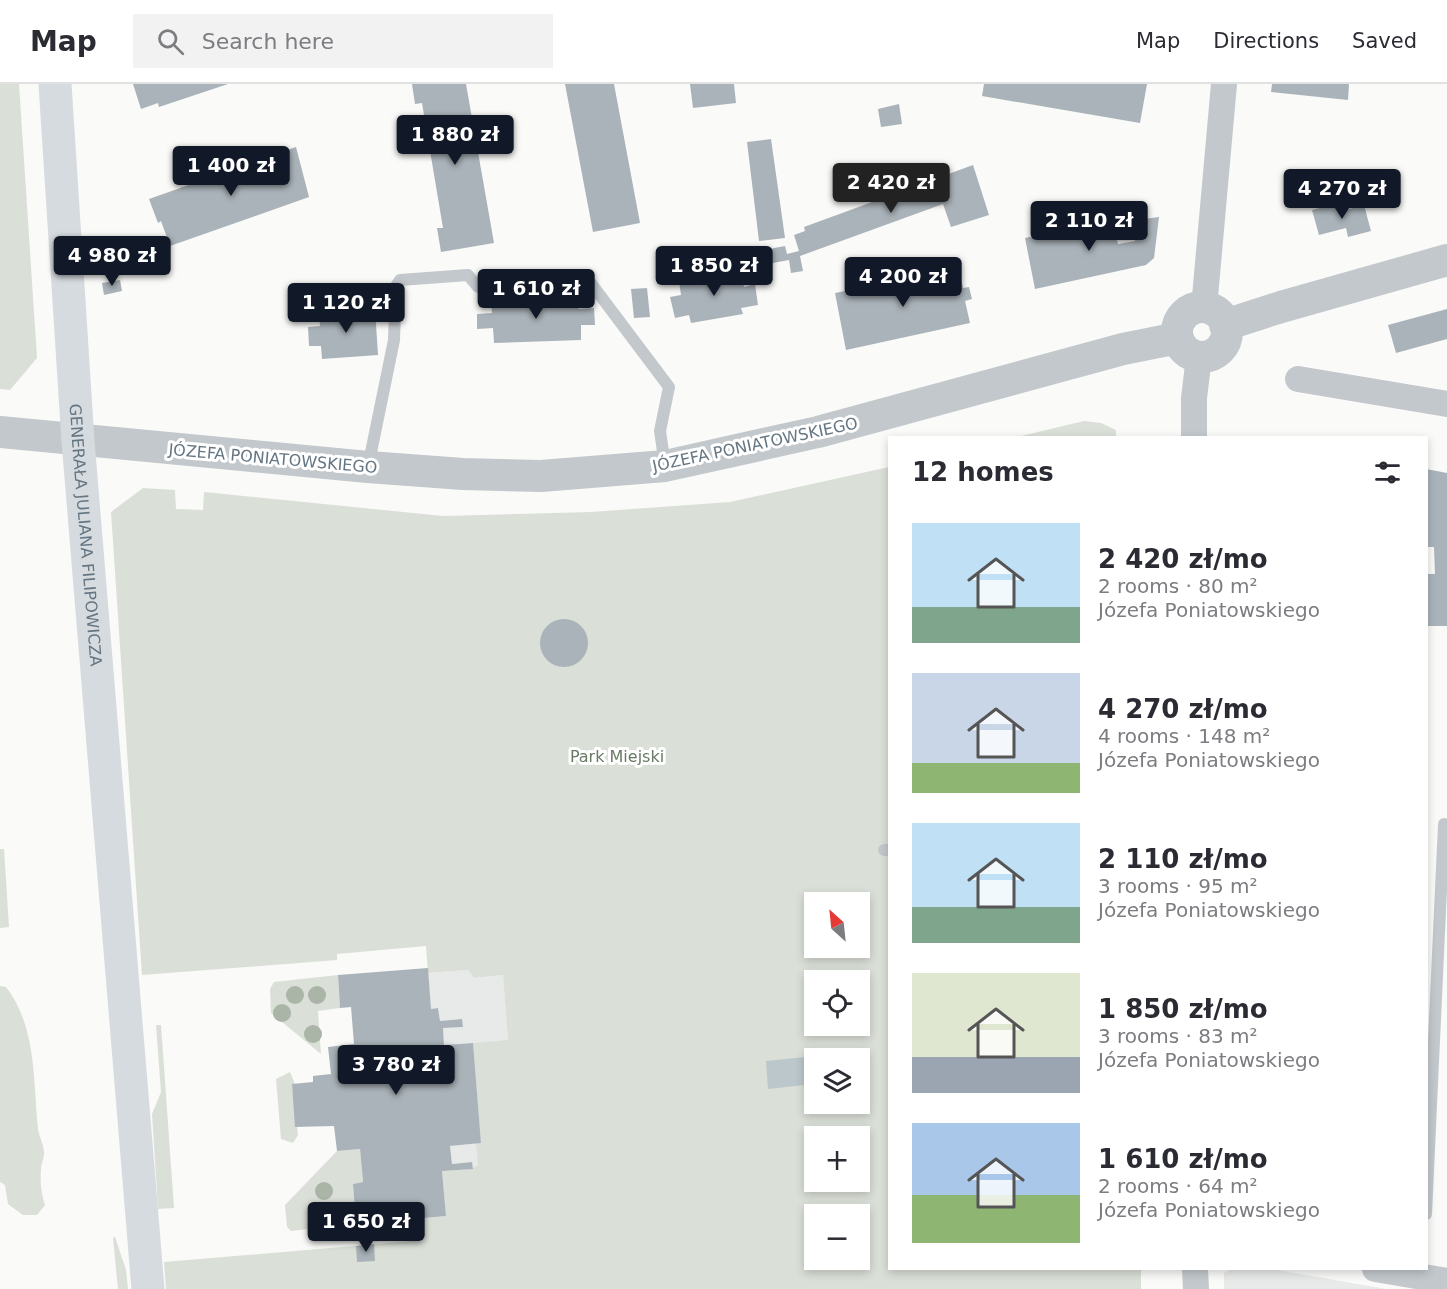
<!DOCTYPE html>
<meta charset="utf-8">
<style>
body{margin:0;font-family:"DejaVu Sans",sans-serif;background:#f2f2f3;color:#2b2b33;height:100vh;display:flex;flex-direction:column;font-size:22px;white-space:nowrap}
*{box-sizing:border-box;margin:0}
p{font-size:20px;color:#7c7c81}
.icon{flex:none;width:33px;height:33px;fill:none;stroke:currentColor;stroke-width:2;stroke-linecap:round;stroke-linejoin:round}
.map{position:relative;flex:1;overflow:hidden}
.panel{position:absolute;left:888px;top:352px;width:540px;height:834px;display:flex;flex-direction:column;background:#fff;border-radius:0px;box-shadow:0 3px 9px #0003}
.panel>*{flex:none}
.needle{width:39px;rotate:333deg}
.tools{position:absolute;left:804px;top:808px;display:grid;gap:12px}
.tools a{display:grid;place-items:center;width:66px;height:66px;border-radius:0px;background:#fff;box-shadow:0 3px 9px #0003;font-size:30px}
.price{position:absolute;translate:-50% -51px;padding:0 14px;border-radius:6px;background:#111827;color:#fff;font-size:20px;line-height:39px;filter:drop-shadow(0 2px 3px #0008)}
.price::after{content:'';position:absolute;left:50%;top:36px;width:18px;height:14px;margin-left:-9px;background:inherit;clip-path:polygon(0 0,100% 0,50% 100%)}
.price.current{background:#222;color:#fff}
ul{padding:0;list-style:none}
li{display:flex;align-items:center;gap:18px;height:150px;padding:0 24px}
li span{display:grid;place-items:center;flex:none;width:168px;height:120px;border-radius:0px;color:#555}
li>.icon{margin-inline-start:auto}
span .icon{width:72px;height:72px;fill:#fffc;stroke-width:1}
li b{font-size:26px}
h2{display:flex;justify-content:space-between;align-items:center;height:72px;padding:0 24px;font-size:26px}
header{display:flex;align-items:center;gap:36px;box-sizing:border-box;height:84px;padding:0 30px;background:#fff;border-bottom:2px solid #e1e1e2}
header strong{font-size:28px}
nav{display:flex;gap:33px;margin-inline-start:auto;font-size:21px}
.search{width:420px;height:54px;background:#f2f2f3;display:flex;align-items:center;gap:15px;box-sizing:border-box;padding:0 21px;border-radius:0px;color:#7c7c81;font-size:22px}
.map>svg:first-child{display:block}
.built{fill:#e8e9e9}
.green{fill:#dadfd7;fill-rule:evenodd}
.water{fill:#bbc7cb}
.building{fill:#aab3b9}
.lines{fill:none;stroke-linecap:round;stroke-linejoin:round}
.service{stroke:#c3c8cc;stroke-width:12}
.minor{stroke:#c3c8cc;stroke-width:26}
.tertiary{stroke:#c3c8cc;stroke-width:32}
.secondary{stroke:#d6dbdf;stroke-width:33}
.tree{fill:#aab4a7}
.labels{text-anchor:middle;stroke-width:6;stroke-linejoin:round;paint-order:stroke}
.street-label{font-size:16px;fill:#657683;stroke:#fff}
.park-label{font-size:16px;fill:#687a64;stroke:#fff}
</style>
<header>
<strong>Map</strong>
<div class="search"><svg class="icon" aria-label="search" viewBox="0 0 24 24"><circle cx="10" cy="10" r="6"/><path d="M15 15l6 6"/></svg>Search here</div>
<nav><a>Map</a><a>Directions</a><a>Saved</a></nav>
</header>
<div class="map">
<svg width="1447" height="1205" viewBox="0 0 1447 1205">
<rect width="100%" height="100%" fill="#fafaf8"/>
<!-- built -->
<path class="built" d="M468,886L474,894L503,891L523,1148L446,1132L442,1087L472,1085V1078L452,1080L450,1062L481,1059L473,959L444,961L443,944L463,943L462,935L440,937L438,924L431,925L428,889Z
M1231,1185H1272L1386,1205H1224V1189Z"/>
<!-- green -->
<path class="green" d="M0,0H19L37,274L10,306L0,305Z
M1084,337L1101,339L1116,346V354H1013Z
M889,383L890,1185H1141V1205H166L164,1178L412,1157L410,1135L446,1132L442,1087L472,1085L478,1081L476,1059H481L473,959L508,956L503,891L474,894L468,886L428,889L426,862L337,870V876L142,891L111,428L143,404L175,406L176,425L203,426L204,408L443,432L591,428L730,418ZM814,819H860V864H814ZM814,897H860V942H814ZM814,975H860V1020H814ZM814,1053H860V1098H814ZM814,1131H860V1176H814Z
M0,765H4L9,843L0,844Z
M338,891L340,924L318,927L321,970L271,929L270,905L274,898Z
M0,902L6,903C37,943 33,997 38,1045C39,1052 43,1059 44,1067C45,1073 41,1079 41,1085C40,1098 41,1109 45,1121L37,1131H23L8,1120L5,1101L0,1098Z
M156,941H161L174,1124L158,1125L152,1030L161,1008Z
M290,988L295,1000H292L298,1051L293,1059L281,1055L276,995Z
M360,1065L363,1098L353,1100L356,1140L291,1147L287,1143L285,1121L337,1067Z
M115,1153L126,1186L128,1205H118L113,1154Z"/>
<!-- water -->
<path class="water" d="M835,970L836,975H814V1000L768,1005L766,977Z"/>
<!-- building -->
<path class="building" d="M133,0H228L159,23L158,19L141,25Z
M412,0H466L494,159L441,168L437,144H443L422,19L415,20Z
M565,0H614L640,139L593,148Z
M690,0H734L736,19L693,24Z
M984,0H1147L1140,39L982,12Z
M1272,0H1349L1348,16L1271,8Z
M899,20L902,40L881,43L878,25Z
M771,55L785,154L759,157L747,58Z
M296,63L309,113L170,162L161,137L158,139L149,115Z
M973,81L989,131L951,143L943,120L800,172L803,187L791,189L789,176L767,180L764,166L785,162L787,170L799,167L794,151L805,147L804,143Z
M1339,119L1342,127L1364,121L1371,147L1348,153L1346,144L1319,151L1312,126Z
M1159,133L1154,174L1146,181L1035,205L1025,154L1112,135L1118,160L1135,157L1130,137Z
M958,184L963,204L969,203L972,215L965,217L970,239L846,266L835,209Z
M741,187L744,203L755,200L758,221L741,224L743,230L691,239L689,231L675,234L670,213L681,211L679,197Z
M120,196L122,207L104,211L102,199Z
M647,204L650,233L634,234L631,205Z
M578,212L579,225L594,224L595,241H581V256L494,259L493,244L477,245V230L492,229L491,216Z
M375,225L378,271L322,275L321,262H309L308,243L320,242L319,229Z
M1447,225V255L1396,269L1388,241Z
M1426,385L1447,389V542H1426V490H1435L1434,463H1426Z
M540 559a24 24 0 1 1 48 0a24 24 0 1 1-48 0Z
M428,884L431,925L438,924L440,937L462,935L463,943L443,944L444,961L473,959L481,1059L450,1062L452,1080L472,1078L473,1085L442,1087L446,1132L356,1140L353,1100L363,1098L360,1065L337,1067L334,1042L295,1043L292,1000L313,998V992L331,990L328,963L354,960L351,923L340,924L338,891Z
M374,1160L375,1177L357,1178L356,1162Z"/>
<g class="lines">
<!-- service -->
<path class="service" d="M368,383L394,256L396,202L400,196L468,191L478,203L587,194L669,303L660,347L665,381
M884,766H890
M1426,1130L1444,740"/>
<!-- minor -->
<path class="minor" d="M1204,224L1224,0
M1298,295L1447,320
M1194,354V314L1199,273
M1195,1185L1196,1205
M1375,1185L1447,1197"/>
<!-- tertiary -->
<path class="tertiary" d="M1177 248a25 25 0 1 1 50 0a25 25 0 1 1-50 0Z
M1225,241L1281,223L1447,176
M0,348L368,383L463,390L541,392L665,382L818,348L1123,265L1178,254"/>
<!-- secondary -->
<path class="secondary" id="s1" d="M55,0L78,357L148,1205"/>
</g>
<!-- trees -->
<g class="tree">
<circle cx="295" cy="911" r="9"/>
<circle cx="317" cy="911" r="9"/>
<circle cx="282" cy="929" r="9"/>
<circle cx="313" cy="950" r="9"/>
<circle cx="324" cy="1107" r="9"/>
</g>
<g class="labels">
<!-- street labels -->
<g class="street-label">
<text transform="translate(755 360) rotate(-12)" y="6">JÓZEFA PONIATOWSKIEGO</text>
<text transform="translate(273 374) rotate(5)" y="6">JÓZEFA PONIATOWSKIEGO</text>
<text dy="6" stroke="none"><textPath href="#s1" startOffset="452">GENERAŁA JULIANA FILIPOWICZA</textPath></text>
</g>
<!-- park labels -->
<g class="park-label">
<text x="617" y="678">Park Miejski</text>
</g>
</g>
</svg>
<div class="tools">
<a><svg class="needle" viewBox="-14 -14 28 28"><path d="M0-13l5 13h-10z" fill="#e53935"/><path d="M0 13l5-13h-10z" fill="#7c7c81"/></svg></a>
<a><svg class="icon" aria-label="locate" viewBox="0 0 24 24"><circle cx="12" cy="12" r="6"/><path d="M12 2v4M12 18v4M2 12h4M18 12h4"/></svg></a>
<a><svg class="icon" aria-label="layers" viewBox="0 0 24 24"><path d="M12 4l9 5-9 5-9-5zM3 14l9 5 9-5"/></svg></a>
<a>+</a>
<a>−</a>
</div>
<b class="price" style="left:455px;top:82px">1 880 zł</b>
<b class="price" style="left:231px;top:113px">1 400 zł</b>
<b class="price current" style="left:891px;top:130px">2 420 zł</b>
<b class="price" style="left:1342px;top:136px">4 270 zł</b>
<b class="price" style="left:1089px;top:168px">2 110 zł</b>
<b class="price" style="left:112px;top:203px">4 980 zł</b>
<b class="price" style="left:714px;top:213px">1 850 zł</b>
<b class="price" style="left:903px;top:224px">4 200 zł</b>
<b class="price" style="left:536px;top:236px">1 610 zł</b>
<b class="price" style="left:346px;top:250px">1 120 zł</b>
<b class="price" style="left:396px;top:1012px">3 780 zł</b>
<b class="price" style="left:366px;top:1169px">1 650 zł</b>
<section class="panel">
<h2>12 homes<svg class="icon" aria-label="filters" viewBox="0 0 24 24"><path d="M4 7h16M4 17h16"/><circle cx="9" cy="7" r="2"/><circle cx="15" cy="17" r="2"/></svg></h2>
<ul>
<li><span style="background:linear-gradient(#bfe0f5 70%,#7fa58c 0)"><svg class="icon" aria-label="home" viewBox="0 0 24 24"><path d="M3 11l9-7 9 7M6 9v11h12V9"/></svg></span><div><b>2 420 zł/mo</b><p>2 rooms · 80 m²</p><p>Józefa Poniatowskiego</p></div></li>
<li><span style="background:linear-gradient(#c9d6e8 75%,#8fb573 0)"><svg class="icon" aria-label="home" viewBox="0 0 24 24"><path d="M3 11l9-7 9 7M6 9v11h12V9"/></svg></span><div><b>4 270 zł/mo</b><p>4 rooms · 148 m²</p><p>Józefa Poniatowskiego</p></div></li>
<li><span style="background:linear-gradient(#bfe0f5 70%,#7fa58c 0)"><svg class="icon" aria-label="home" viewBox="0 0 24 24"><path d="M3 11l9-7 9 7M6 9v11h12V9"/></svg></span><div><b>2 110 zł/mo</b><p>3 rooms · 95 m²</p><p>Józefa Poniatowskiego</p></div></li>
<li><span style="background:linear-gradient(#dfe7d0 70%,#9aa5b1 0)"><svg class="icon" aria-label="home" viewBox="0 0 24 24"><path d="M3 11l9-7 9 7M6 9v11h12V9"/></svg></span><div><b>1 850 zł/mo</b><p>3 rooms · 83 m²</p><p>Józefa Poniatowskiego</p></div></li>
<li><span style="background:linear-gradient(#a9c7e8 60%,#8fb573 0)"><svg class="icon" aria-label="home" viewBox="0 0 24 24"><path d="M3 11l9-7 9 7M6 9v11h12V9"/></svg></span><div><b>1 610 zł/mo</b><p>2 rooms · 64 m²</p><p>Józefa Poniatowskiego</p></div></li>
</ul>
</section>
</div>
